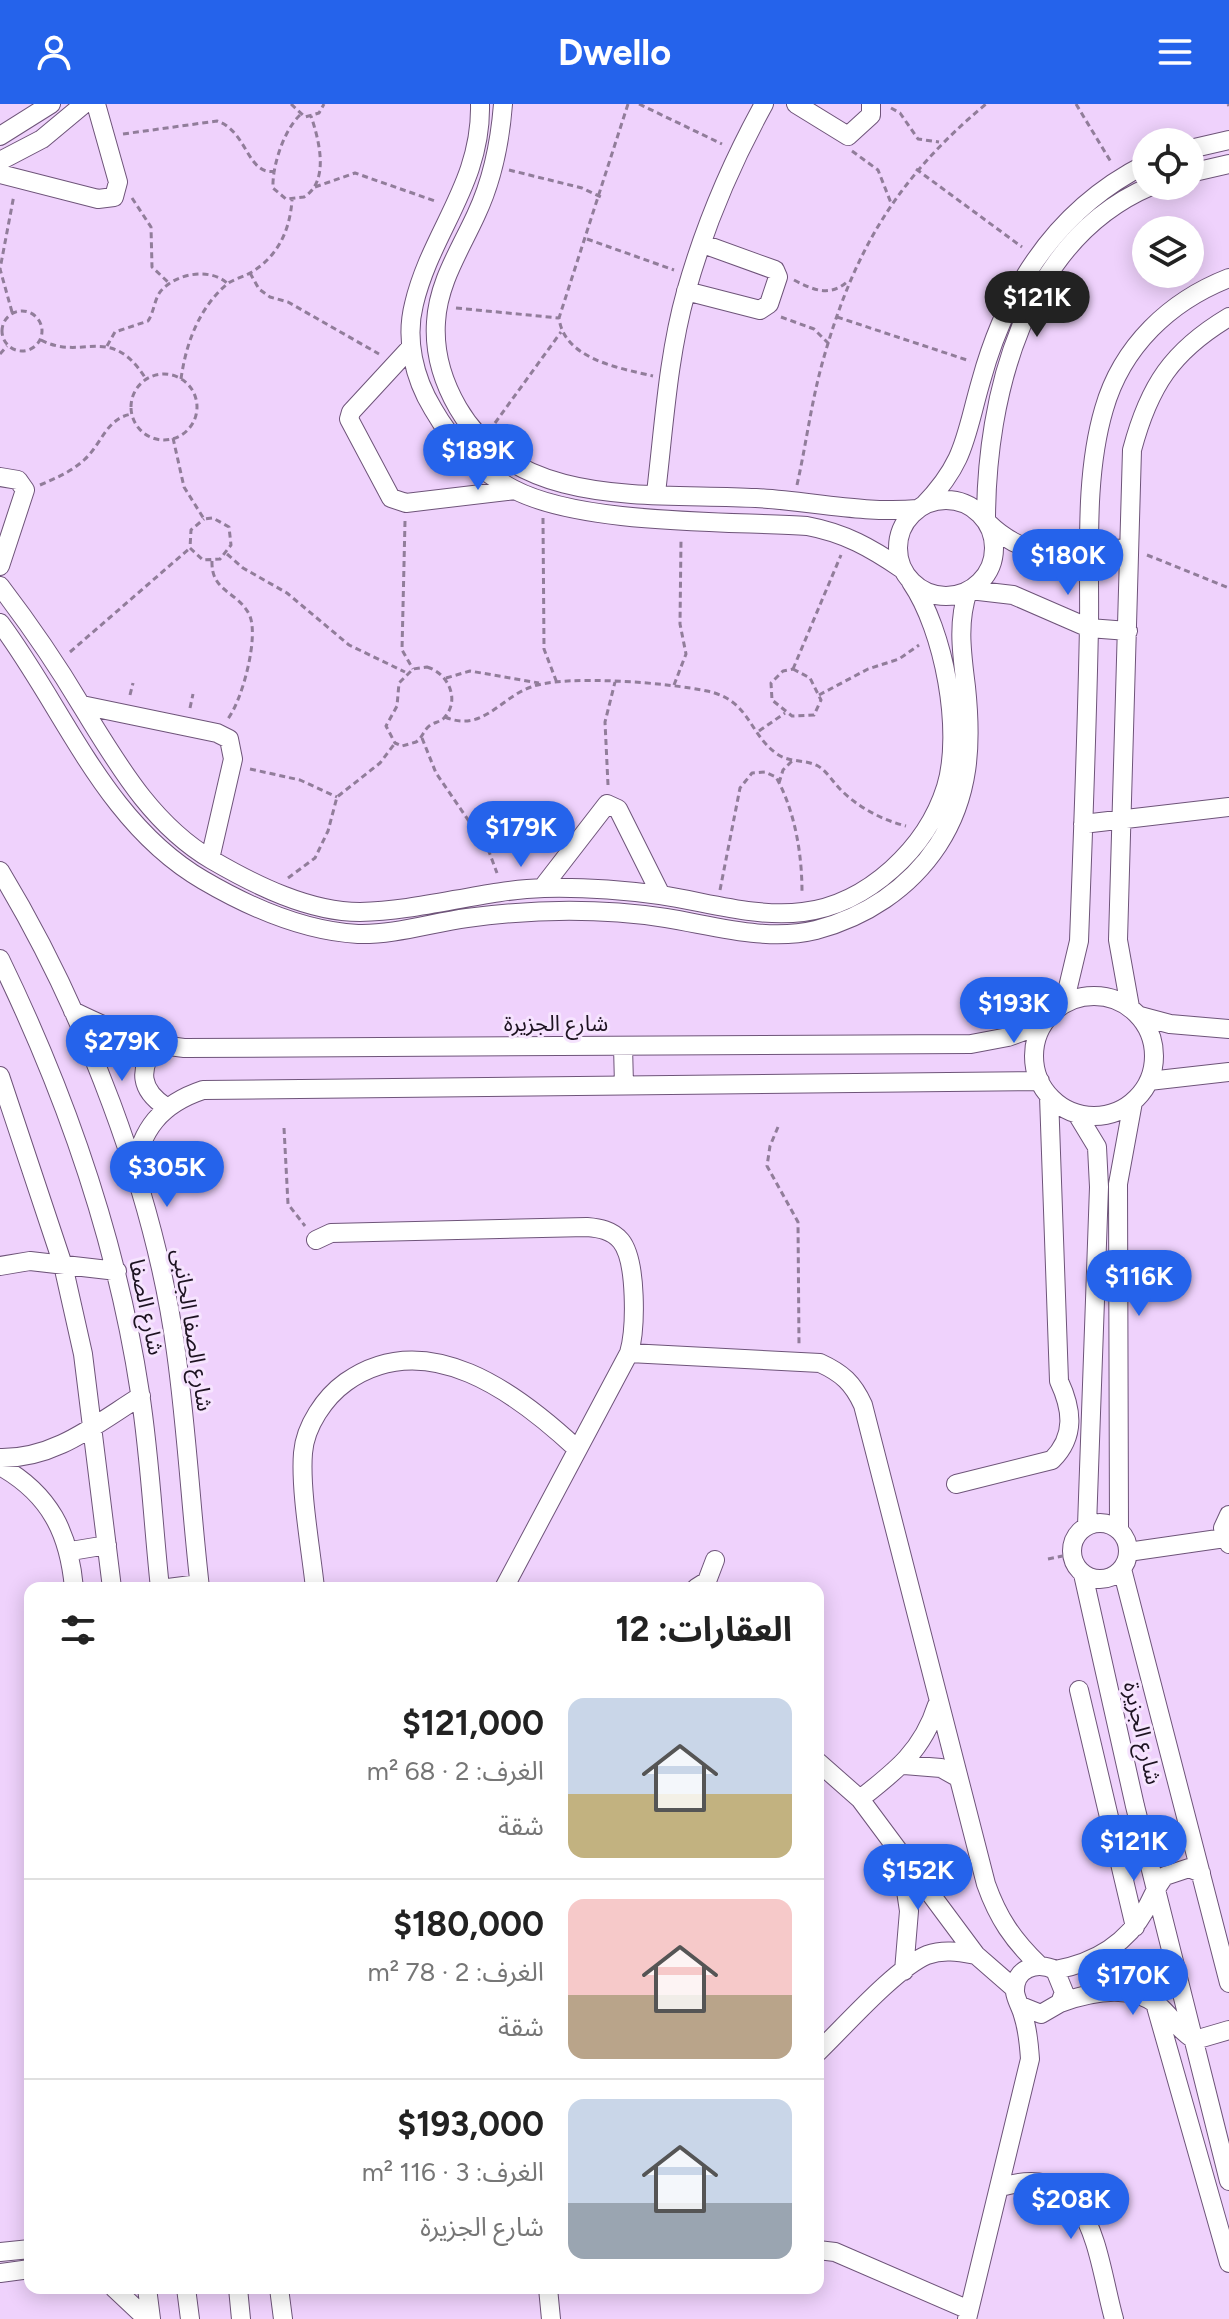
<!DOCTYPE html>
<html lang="ar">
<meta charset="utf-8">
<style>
body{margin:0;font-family:Figtree,"Noto Sans Arabic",sans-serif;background:#f6f6f6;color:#222;direction:rtl;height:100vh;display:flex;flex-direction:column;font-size:30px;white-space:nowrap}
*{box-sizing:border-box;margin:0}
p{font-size:26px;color:#767676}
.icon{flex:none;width:44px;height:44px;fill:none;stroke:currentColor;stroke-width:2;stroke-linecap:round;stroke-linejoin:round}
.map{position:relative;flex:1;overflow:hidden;direction:ltr}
.panel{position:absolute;left:24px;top:1478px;width:800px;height:712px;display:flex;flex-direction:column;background:#fff;border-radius:16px;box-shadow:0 4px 20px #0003;direction:rtl}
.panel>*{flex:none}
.buttons{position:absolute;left:1132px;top:24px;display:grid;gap:16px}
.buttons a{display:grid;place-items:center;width:72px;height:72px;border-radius:50%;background:#fff;box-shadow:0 4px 20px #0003;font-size:40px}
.price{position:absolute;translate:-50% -68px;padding:0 18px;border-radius:28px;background:#2563eb;color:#fff;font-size:26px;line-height:52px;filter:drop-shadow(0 2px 4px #0008)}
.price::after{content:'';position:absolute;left:50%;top:48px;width:24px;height:18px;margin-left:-12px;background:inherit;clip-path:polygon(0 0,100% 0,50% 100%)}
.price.active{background:#222;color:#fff}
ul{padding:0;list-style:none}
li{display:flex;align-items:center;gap:24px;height:200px;padding:0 32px}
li+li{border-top:2px solid #e0e0e0}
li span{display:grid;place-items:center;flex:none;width:224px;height:160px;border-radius:16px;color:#555}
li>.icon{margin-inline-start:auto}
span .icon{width:96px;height:96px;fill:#fffc;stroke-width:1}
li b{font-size:34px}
h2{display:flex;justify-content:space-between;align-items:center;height:96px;padding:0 32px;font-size:34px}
header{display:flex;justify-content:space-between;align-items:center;height:104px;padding:0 32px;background:#2563eb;color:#fff;font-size:36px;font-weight:700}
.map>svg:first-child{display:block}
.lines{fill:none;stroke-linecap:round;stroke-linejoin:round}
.minor-casing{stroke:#6e5479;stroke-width:20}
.path{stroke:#917d9a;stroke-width:3;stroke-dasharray:6 4;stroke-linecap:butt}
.minor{stroke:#fff;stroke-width:18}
.labels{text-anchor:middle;stroke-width:6;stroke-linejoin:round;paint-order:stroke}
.street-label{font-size:22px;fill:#1d1321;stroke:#f6e4fe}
</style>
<header><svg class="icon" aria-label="menu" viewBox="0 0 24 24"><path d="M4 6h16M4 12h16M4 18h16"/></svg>Dwello<svg class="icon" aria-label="person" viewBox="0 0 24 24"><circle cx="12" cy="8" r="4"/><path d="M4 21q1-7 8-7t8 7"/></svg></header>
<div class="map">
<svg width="1229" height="2215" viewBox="0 0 1229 2215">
<rect width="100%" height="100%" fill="#efd2fc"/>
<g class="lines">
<defs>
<path id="minor" d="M480,0C482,79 431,128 414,200C405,235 414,274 433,305C452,338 479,367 513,385C581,421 728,417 807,422C845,429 871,444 902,465
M503,0C500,39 493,75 476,111C460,146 438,179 436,218C434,248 443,278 458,304C518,407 654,388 756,394C810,397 864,410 918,405
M796,0L848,32L871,11V0
M0,32L51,0
M1190,45L1229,36
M0,57L42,35L84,0
M1190,69L1229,60
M0,70L98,95L114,93L118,78L96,0
M686,187L760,206L769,200L778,173L775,166L703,140
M411,243L351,308L349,315L391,394L406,399L515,386
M0,373L18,376L25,386L0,462
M656,389C664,322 668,252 686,188C704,124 732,58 764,0
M898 444a48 48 0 1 1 96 0a48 48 0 1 1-96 0Z
M923,402C966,358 965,332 981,277C1007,182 1057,105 1146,60
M986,417C986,293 1024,136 1151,82
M988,419C1033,463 1073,445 1129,444
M0,482C29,520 56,559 81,601C117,659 151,720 212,756C255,781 309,808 360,808C422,807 482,786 544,784C582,783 622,786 660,791C707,798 756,814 803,808C868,800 927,744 946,683C963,627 944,526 911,478
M970,486L1013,491L1089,524L1128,527
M0,519C65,606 105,719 203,776C249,803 303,827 358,830C394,831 431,819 467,814C533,805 600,804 666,814C715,822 767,838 816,826C865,813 909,785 938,741C970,692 972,640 966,583C962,550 957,519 968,487
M82,601L217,629L229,635L233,655L210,755
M1083,720L1229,703
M0,767C83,904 155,1089 176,1248C187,1327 191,1406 200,1484
M542,784L607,700L618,705L661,791
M0,855C67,993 117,1137 140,1289C150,1353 153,1419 160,1484
M1034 952a60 60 0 1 1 120 0a60 60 0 1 1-120 0Z
M1064,900L1079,837C1083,732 1087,627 1089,522C1090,452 1084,373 1104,305C1122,242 1170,197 1229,174
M1130,903L1118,836L1132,346C1149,282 1172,247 1229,213
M73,907C110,925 143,940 184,944L971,940L1008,933L1043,920
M1140,912L1170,920L1229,925
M156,941C138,966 140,986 166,1003
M623,942L624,981
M0,972L63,1161L83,1250L112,1484
M1149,977L1229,968
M1077,1010L1097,1043L1099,1083L1087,1422
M134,1068C141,1025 161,1000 203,986L1040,977
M316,1136L331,1129L587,1123C599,1124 612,1126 621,1137C637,1157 636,1225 629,1249L504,1484
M0,1162L30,1157L117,1167
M629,1249L820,1259C842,1269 853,1279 863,1301L986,1780C998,1814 1013,1836 1039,1861
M0,1354C55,1355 96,1320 141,1292
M0,1362C50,1390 69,1429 74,1484
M956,1380L1052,1356C1076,1332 1072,1305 1059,1277L1049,992
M1229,1411L1223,1424L1229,1440
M1072 1447a28 28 0 1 1 56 0a28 28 0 1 1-56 0Z
M1119,1426L1118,1080L1133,998
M71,1447L107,1441
M1128,1448L1225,1434
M1122,1465L1229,1879
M1083,1470L1135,1702L1229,2077
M168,1484L199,1480
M315,1484C311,1446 300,1386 303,1349C305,1322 325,1293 346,1278C427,1221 517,1289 577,1345
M696,1484L707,1477L715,1456
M1079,1586L1135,1823
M818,1658L860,1695L976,1851L1015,1885
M904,1661L941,1664L957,1673
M860,1695C896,1667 923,1646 937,1601
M901,1754L909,1807L904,1867
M1055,1866C1094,1859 1126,1841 1146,1805C1153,1793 1156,1782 1165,1772L1189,1764L1201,1769
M1060,1899C1090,1888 1130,1880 1158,1901C1171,1912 1180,1928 1195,1936L1229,1926
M1155,1899L1229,2159
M818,1948C844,1923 896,1864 927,1851C944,1845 959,1848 976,1851
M1001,2083C1093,2055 1096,2150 1114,2215
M818,2146L835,2148L969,2206
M0,2148L30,2145
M0,2169L30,2165
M114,2184L147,2215
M147,2184L151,2215
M186,2184L190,2215
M238,2184L241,2215
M279,2184L283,2215
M548,2184L551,2215
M967,2215L1030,1955C1029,1940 1028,1926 1023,1911C1021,1903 1016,1896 1015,1888C1014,1864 1037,1857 1055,1866L1064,1888L1060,1899L1041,1910L1021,1902"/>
</defs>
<!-- minor casing -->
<use href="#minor" class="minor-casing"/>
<!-- path -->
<path class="path" d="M291,0L305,13L319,9L324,0
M628,0L559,214C564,255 619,264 653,272
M639,0L722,40
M1076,0L1111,58
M1228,0L1229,2
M891,4L900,9L918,35L939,38
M300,11C284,26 272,62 273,84L286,95L304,93C330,77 319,36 311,12
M123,30L217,17C248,27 247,73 276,67
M852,47L878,66L891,99
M916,65L1022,143
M509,66L582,84L601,93
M315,83L355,69L435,97
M132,94L151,123L152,163L170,180
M587,135L674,166
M250,169L259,185L270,193L288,198L379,250
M794,176C813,186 831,194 849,176
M456,204L559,214
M2 227a20 20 0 1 1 40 0a20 20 0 1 1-40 0Z
M12,208L0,165L14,91
M781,213L814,225L829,240
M837,213L970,257
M41,236C83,258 110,218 146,275
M107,242L115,228L148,217C154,208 154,197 160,188C175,169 211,163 228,180
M0,250L7,242
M131 303a33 33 0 1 1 66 0a33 33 0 1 1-66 0Z
M181,275C186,239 199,204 227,180C234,175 243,173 250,169C278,153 290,126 292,96
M495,319L561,228
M173,334L184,383L204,415L213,414L229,423L231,441L220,455L203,456L190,444L191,426L204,415
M40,381C56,374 71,368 84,356C102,340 106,314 132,310
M797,381C806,341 811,300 822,260C853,148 896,75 986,0
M543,414L544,545L557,579
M405,417L402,546L413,565
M227,450L243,464L287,489L349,541L405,568
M1147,451L1229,484
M212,457C211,488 237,487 249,510C260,531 242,598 227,616
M70,548L190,444
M427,563C448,569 461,596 444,614C439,619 433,618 428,623C423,628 422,634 416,638L402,642L395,639L386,622L397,602L399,579L413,565Z
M793,565L810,574L821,596L814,611L792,612L772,596L771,579L783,567Z
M793,565L841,451
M446,574L470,567L539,579
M674,581L686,550L680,520L681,436
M130,591L133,579
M819,591L868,565L899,555L919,541
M190,604L193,590
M445,613C482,629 500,594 531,583C565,570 670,579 707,587C750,596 748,629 777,650C790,659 805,655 818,662C828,668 834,680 843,688C861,705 883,716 906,722
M759,627L785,609
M422,634L436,669L488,745L497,769
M250,665L300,676L337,693
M779,679L783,666L792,657
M608,681L605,618L615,578
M288,774L315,754L328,727L337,693L380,659L395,639
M720,786L740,684L752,669L765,668L776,673C795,707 802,750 802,788
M778,1023L770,1042L767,1062L798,1118L799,1241
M284,1024L288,1100L305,1122
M1048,1455L1072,1450"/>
<!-- minor -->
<use href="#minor" class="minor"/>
</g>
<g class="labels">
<!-- street labels -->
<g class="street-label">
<text x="556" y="927">شارع الجزيرة</text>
<text transform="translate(147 1203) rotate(78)" y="8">شارع الصفا</text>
<text transform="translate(193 1226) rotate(81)" y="8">شارع الصفا الجانبى</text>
<text transform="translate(1143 1629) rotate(77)" y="8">شارع الجزيرة</text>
</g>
</g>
</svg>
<div class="buttons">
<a><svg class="icon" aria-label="locate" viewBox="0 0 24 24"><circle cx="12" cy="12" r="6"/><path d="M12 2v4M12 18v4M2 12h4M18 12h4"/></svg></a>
<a><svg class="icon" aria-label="layers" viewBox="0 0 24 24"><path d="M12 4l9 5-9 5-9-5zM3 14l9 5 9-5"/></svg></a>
</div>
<b class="price active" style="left:1037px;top:235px">$121K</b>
<b class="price" style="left:478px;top:388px">$189K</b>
<b class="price" style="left:1068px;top:493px">$180K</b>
<b class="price" style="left:521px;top:765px">$179K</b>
<b class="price" style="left:1014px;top:941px">$193K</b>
<b class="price" style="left:122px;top:979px">$279K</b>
<b class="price" style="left:167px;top:1105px">$305K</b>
<b class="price" style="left:1139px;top:1214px">$116K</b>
<b class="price" style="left:1134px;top:1779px">$121K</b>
<b class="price" style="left:918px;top:1808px">$152K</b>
<b class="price" style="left:1133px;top:1913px">$170K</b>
<b class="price" style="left:1071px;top:2137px">$208K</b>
<section class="panel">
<h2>العقارات: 12<svg class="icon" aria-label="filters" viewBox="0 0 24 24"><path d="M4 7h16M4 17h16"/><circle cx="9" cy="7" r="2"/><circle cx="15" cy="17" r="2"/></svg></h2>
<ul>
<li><span style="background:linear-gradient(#c9d6e8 60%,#c2b280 0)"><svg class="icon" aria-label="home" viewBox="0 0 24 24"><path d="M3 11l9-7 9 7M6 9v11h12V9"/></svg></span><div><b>$121,000</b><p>الغرف: 2 · 68 m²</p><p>شقة</p></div></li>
<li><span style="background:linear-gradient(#f6c9c9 60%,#b9a48a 0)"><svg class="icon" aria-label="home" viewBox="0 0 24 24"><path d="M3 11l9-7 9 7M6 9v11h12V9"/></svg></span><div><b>$180,000</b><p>الغرف: 2 · 78 m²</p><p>شقة</p></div></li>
<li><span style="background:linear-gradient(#c9d6e8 65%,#9aa5b1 0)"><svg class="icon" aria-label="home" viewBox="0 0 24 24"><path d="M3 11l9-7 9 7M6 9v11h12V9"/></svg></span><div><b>$193,000</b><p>الغرف: 3 · 116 m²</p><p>شارع الجزيرة</p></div></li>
</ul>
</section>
</div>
